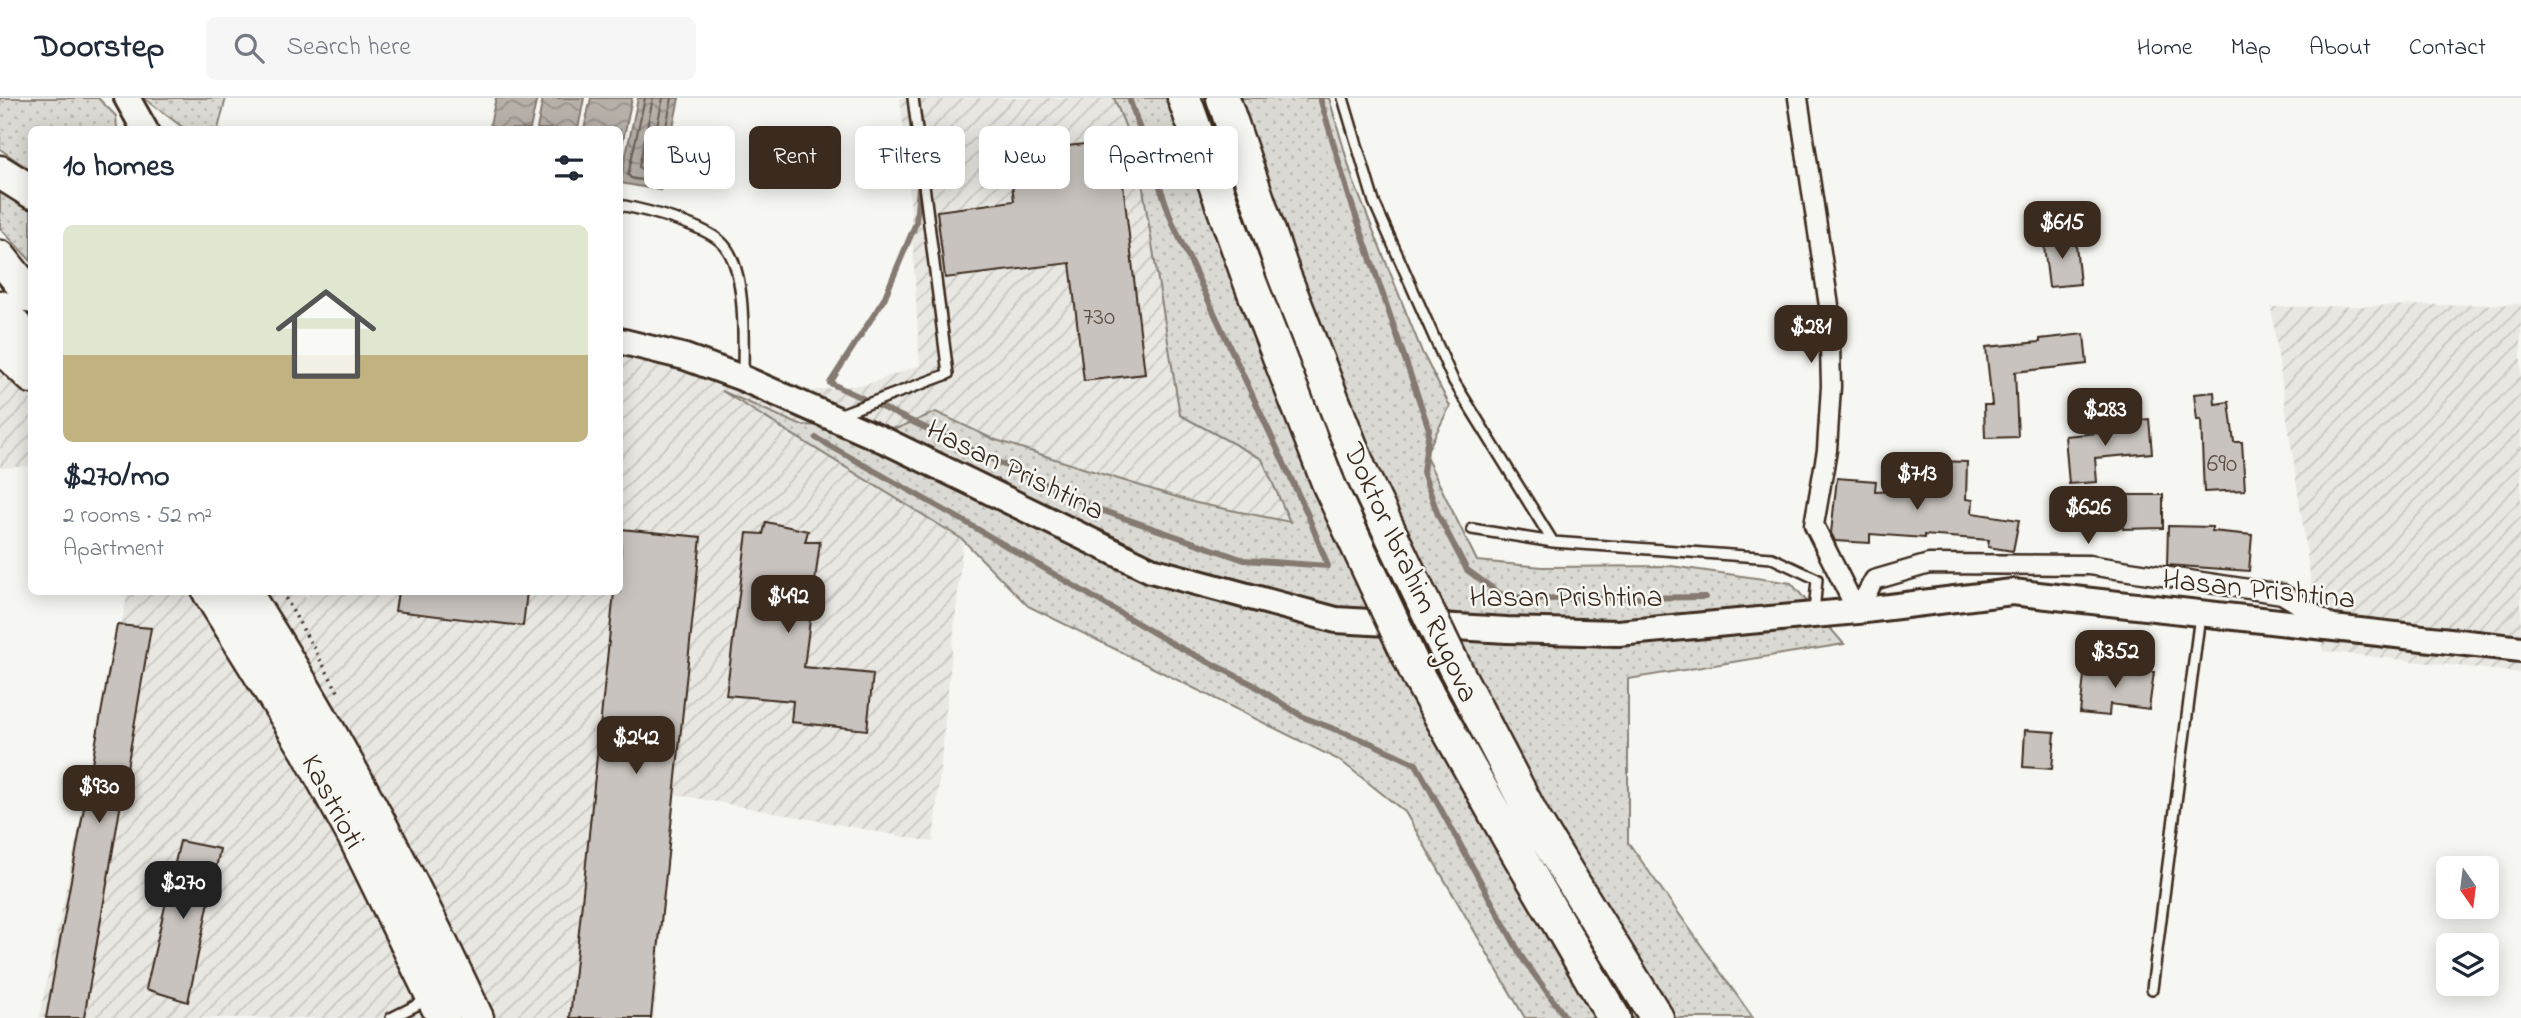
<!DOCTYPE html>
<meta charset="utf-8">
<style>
body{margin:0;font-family:"Indie Flower",sans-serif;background:#f6f6f7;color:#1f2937;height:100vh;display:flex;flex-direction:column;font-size:26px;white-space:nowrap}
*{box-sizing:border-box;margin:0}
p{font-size:23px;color:#747a83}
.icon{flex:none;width:38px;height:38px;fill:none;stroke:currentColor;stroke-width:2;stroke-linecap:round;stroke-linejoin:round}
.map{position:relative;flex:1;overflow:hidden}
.details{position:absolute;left:28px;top:28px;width:595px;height:469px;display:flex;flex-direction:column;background:#fff;border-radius:10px;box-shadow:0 4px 18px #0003}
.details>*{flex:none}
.top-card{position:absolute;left:644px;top:28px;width:665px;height:63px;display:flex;gap:14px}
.needle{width:46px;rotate:166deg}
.tools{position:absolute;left:2436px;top:758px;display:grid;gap:14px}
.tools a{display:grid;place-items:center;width:63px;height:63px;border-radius:10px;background:#fff;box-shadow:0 4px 18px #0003;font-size:35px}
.price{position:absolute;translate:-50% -60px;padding:0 16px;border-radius:14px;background:#3b2a1e;color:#fff;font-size:23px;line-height:46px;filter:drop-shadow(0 2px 4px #0008)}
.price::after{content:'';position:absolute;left:50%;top:42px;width:21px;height:16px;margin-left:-10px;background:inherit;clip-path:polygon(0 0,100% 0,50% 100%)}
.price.on{background:#222;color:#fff}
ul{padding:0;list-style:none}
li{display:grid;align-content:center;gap:14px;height:371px;padding:0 35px}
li+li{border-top:2px solid #e0e1e3}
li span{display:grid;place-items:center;height:217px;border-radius:10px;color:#555}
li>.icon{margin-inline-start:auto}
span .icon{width:126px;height:126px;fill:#fffc;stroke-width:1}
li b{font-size:30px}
h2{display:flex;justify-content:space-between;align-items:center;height:84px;padding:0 35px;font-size:30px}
.pill{padding:0 24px;border-radius:10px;background:#fff;box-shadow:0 4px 18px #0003;font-size:24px;line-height:63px}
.pill.on{background:#3b2a1e;color:#fff}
header{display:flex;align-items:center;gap:42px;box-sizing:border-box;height:98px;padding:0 35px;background:#fff;border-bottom:2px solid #e0e1e3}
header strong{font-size:33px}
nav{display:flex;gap:38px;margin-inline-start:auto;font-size:24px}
.search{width:490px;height:63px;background:#f6f6f7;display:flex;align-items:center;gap:18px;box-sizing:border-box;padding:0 24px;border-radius:10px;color:#747a83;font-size:26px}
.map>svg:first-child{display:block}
.industrial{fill:url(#industrial-furrows)}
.grass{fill:url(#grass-dots);stroke:#8a8278;stroke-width:2}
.water{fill:url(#water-waves);stroke:#857a71;stroke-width:2}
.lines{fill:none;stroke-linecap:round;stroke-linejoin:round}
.shore{stroke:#6c6056;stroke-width:2}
.stream{stroke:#857a71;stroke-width:6}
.building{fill:#c8c3be;stroke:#3b2a1e;stroke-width:2}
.lane-casing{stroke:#3b2a1e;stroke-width:14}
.street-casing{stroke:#3b2a1e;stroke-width:23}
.secondary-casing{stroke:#3b2a1e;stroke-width:30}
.highway-casing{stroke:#3b2a1e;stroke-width:37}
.path{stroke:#3b2a1e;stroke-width:3.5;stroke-dasharray:2 5;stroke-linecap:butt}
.lane{stroke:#f6f6f2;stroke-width:9}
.street{stroke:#f6f6f2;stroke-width:18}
.secondary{stroke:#f6f6f2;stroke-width:24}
.highway{stroke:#f6f6f2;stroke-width:32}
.highway-bridge-casing{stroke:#3b2a1e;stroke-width:37;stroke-linecap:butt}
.highway-bridge{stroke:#f6f6f2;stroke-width:32}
.labels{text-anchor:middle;stroke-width:5;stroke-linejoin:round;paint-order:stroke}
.number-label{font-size:26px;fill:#5e5046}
.street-label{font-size:30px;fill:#3b2a1e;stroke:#f6f6f2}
</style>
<header>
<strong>Doorstep</strong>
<div class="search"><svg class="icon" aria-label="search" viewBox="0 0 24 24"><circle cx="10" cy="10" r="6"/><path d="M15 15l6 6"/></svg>Search here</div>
<nav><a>Home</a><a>Map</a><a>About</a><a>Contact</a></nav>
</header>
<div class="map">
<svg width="2521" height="920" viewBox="0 0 2521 920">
<defs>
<pattern id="industrial-furrows" width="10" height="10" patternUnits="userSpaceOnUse" patternTransform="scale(1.75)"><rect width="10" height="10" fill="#e8e7e2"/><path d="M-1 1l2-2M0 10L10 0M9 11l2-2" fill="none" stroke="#c8c6c1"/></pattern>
<pattern id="grass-dots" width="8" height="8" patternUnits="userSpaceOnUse" patternTransform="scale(1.75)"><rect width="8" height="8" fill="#dad9d3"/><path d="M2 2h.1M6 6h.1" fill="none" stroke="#bcbab5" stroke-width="1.8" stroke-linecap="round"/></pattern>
<pattern id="water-waves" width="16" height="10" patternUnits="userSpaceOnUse" patternTransform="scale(1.75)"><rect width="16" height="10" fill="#b6b0a9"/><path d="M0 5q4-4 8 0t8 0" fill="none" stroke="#958f89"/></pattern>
</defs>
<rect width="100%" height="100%" fill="#f6f6f2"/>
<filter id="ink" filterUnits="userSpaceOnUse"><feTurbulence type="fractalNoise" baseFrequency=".0143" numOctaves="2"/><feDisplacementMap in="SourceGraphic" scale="14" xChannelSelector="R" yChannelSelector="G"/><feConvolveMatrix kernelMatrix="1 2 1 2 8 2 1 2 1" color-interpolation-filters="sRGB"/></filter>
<g filter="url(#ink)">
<!-- industrial -->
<path class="industrial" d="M900,0H1114L1138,60L1180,317L1262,361L1291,424L1196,405L1086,371L993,341L936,314L898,330L800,327L728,296L963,441L933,744L674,696L654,920H39L128,494H300L308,500L309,494H620V231L726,257L812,293L868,286L920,267L908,69Z
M0,173L31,187V368L0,370Z
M2521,206V575L2323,553L2312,491L2271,209Z"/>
<!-- grass -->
<path class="grass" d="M0,0H98L116,18L117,31L32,32L31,73L0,51Z
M144,0H226L218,31H185Z
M1114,0H1329L1353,82L1422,254L1450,308L1425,357L1477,463L1542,469L1671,468L1791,485L1844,546L1628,581V744L1753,920H1525L1405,714L1341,663L1028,508L962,441L722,293L800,327L898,330L936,314L993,341L1086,371L1196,405L1290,424L1262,361L1180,317L1138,60Z
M0,89L31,105V163L0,130Z"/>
<!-- water -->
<path class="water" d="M496,0H537L530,31H489Z
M543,0H584L578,31H537Z
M591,0H632L620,57V32L584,31Z
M638,0H679L660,92L620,85Z"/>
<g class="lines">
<!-- shore -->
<path class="shore" d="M645,0L628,77L631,80L652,84L655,81L672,0
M653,0L639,69L644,73L648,71L663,0"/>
<!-- stream -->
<path class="stream" d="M1320,0L1348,95L1429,331L1423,374L1438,417L1467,472L1503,498L1546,501L1705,499
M920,76L916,125L884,201L830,285L1098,411L1244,462L1328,468L1307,415L1173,126L1129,0
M816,340L962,422L1171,545L1252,586L1303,619L1373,646L1416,666L1523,861L1566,920"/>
</g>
<!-- building -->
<path class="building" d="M1118,42L1145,276L1084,283L1070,165L945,180L937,113L1014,103L1008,55Z
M2075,137L2080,186L2049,189L2043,140Z
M2084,236L2087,266L2015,274L2018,339L1985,340L1984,307H1992L1986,249L2040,244V241Z
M2214,294L2215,306L2229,304L2234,344H2242L2245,392L2204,394L2201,322H2197L2194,296Z
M2149,321L2152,355L2095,360L2097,384L2069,386L2065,338L2109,334V325Z
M1937,363L1967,364L1966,401L1973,402L1972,415L2019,422L2013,453L1988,449L1989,442L1924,437V440L1870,436V445L1835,443L1831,435L1837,380L1876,383L1875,393L1936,390Z
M2124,397H2163V430L2123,431Z
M766,424L808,433L805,444H820L804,569L873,576L867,632L791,624L793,603L726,597L747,435L763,436Z
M2168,428L2212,429V433L2252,437L2249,473L2167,467Z
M621,431L701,439L651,920H570L614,494H620Z
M398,494H527L523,528L395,513Z
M117,527L151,530L84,920H46Z
M2085,568L2154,574L2149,611L2110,606L2109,618L2080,615Z
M2025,632L2055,634L2052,671L2023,669Z
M180,743L220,751L188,904L146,891Z"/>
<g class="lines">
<defs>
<path id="lane" d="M1343,0L1374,104L1453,282L1553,444L1772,460L1817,481L1814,515
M620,107C645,112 707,127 724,147C747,173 743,245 743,278
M838,317L948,276L913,0
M1472,431L1553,444
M2152,891L2200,517
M391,920L427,902"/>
<path id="street" d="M1798,0L1829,208L1831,288L1827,352L1814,427L1857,513
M1857,513L1874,482L1929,466L2089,467L2282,496L2332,527"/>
<path id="secondary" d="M127,0L145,32
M620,243L685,259L742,280L888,344L1151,472L1336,522L1507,532L1618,535L1857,513L2012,494L2521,551"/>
<path id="highway" d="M1184,0L1250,184L1329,387
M1223,0L1284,177L1361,374
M0,74L32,94
M0,159L32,199
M0,209L32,249
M0,248L32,279
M209,494L307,652L356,742L443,920
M245,494C332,630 408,773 477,920
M1454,568L1534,721L1657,920
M1419,580L1507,737L1614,920"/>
</defs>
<!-- lane casing -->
<use href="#lane" class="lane-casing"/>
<!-- street casing -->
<use href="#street" class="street-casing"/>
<!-- secondary casing -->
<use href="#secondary" class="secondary-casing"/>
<!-- highway casing -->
<use href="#highway" class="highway-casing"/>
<!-- path -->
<path class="path" d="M282,494L340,597"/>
<!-- lane -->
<use href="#lane" class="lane"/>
<!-- street -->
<use href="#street" class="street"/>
<!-- secondary -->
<use href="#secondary" class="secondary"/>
<!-- highway -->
<use href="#highway" class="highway"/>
<defs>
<path id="highway-bridge" d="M1361,374L1454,568
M1329,387L1419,580"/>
</defs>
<!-- highway-bridge casing -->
<use href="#highway-bridge" class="highway-bridge-casing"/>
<!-- highway-bridge -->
<use href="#highway-bridge" class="highway-bridge"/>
</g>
</g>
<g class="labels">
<!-- number labels -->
<g class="number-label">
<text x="1099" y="226">730</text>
<text x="2222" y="373">690</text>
</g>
<!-- street labels -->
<g class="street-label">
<text transform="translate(1016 371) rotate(26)" y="10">Hasan Prishtina</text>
<text transform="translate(1412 474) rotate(65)" y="10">Doktor Ibrahim Rugova</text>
<text transform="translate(2259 490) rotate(6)" y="10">Hasan Prishtina</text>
<text x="1566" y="508">Hasan Prishtina</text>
<text transform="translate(334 703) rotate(62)" y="10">Kastrioti</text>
</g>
</g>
</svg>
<div class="tools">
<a><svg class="needle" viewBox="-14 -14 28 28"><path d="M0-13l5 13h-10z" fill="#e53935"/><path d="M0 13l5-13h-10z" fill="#747a83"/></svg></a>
<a><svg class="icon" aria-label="layers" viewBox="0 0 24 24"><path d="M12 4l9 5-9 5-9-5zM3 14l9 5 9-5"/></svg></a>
</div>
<b class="price" style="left:2062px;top:163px">$615</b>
<b class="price" style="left:1811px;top:267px">$281</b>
<b class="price" style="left:2105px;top:350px">$283</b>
<b class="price" style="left:1917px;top:414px">$713</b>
<b class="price" style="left:2088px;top:448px">$626</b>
<b class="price" style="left:788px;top:537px">$492</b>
<b class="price" style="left:2115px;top:592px">$352</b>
<b class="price" style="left:636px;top:678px">$242</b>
<b class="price" style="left:99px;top:727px">$930</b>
<b class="price on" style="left:183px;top:823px">$270</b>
<div class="top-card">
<a class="pill">Buy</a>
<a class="pill on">Rent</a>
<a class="pill">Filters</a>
<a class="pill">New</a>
<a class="pill">Apartment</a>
</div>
<section class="details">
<h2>10 homes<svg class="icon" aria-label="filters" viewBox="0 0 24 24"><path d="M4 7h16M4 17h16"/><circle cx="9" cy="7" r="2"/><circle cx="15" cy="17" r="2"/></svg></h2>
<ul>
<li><span style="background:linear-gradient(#dfe7d0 60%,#c2b280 0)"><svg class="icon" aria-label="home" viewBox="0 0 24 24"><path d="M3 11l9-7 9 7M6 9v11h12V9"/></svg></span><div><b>$270/mo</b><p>2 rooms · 52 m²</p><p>Apartment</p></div></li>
</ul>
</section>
</div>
